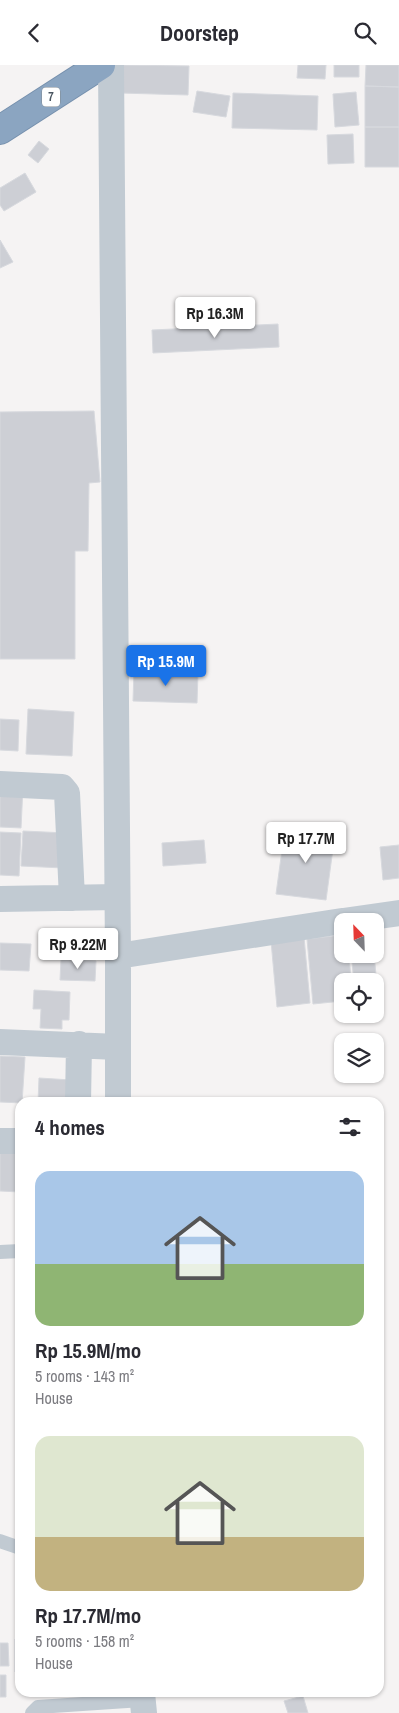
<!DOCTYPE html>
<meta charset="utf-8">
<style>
body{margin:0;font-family:"Archivo Narrow",sans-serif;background:#f7f7f7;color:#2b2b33;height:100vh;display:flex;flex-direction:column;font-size:19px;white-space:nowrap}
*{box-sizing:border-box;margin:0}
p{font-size:16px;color:#7c7c81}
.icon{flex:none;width:28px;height:28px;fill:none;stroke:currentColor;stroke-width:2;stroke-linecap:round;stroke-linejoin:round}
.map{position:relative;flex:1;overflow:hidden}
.side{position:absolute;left:15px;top:1032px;width:369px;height:600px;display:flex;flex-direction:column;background:#fff;border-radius:15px;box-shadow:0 1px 4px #0004}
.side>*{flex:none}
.needle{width:32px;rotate:337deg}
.tools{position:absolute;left:334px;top:848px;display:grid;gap:10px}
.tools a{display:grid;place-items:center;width:50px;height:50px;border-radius:10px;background:#fff;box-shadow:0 1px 4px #0004;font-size:25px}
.price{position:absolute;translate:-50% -42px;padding:0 11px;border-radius:5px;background:#fff;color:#222;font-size:16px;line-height:32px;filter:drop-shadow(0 1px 2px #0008)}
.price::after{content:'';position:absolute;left:50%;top:30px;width:15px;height:11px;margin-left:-8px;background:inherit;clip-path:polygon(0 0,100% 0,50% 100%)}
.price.selected{background:#1a73e8;color:#fff}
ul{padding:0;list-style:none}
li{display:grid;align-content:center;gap:10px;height:265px;padding:0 20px}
li span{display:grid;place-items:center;height:155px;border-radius:15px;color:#555}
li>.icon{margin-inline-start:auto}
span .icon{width:90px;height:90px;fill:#fffc;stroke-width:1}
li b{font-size:21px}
h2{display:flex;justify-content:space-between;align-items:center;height:60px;padding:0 20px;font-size:21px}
header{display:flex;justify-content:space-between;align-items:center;height:65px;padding:0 20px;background:#fff;font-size:22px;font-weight:800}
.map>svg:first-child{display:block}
.building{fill:#cdcfd5;stroke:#d7d9de}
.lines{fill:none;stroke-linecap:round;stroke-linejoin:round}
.highway-casing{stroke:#7690ad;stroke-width:30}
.lane{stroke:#c1cad2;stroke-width:14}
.street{stroke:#c1cad2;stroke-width:26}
.highway{stroke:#8ba5c1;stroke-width:28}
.labels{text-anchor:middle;stroke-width:4;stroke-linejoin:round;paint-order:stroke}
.shield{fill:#fff;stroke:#808990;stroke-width:1}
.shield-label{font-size:12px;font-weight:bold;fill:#4a5661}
</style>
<header><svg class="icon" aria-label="back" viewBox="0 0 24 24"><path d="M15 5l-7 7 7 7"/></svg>Doorstep<svg class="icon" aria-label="search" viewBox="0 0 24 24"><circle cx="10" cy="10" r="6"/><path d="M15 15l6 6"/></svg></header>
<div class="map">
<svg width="399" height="1648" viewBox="0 0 399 1648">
<rect width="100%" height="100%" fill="#f5f3f3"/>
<!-- building -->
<path class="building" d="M122,0L189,1L188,30L121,28Z
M298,0H326L325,14L297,13Z
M334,0H359V12H334Z
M366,0H399V22L365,21Z
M365,21L399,22V62H365Z
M197,26L230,31L226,52L193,47Z
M356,27L359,60L335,62L333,29Z
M233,28L318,31L317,65L232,63Z
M365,62H399V102H365Z
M353,69L354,98L328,99L327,70Z
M39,76L49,84L38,98L28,90Z
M25,108L36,127L4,146L0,140V123Z
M0,175L13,197L0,203Z
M278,259L279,282L153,288L152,265Z
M94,346L100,417L89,418L88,486H75V594H0V347Z
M134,606L198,608L197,638L133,636Z
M28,644L74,647L72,691L26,689Z
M0,654L19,655L18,686L0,685Z
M0,721L23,722L21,763L0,762Z
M285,763L335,769L326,835L276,829Z
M23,766L66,768L64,803L21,801Z
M0,767L21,768L19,811L0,810Z
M204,775L206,798L163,801L162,778Z
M399,780V813L383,815L380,782Z
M381,862L382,882L375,883V863Z
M342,870V889H349L351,916H342V936L313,939L307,874Z
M304,872L310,938L277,942L271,876Z
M0,878L31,879L29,906L0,905Z
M351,889H374L378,931H375V916H354Z
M61,894L96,896L95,916L60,915Z
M34,925L70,927L69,955H62V964L40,963L41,944H33Z
M0,991L25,992L22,1038L0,1037Z
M39,1013L71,1015L70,1038H38Z
M0,1084L20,1085V1127L0,1126Z
M15,1574H20V1607H15Z
M0,1578H8L9,1601H0Z
M0,1610H6V1632H0Z
M303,1631L308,1648H288L284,1636Z"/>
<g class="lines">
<defs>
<path id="highway" d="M0,65L101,0"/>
</defs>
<!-- highway casing -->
<use href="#highway" class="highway-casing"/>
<!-- lane -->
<path class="lane" d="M0,1187L20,1186
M0,1476L20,1483
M32,1648L38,1642L142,1635"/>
<!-- street -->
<path class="street" d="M111,0L118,891V1038
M0,719L62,722L67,728L72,833
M0,834L117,832
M343,856L399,848
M118,891L342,856
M0,977L118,982
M78,1038L79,979
M0,1076H20
M142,1628L144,1648"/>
<!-- highway -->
<use href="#highway" class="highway"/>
</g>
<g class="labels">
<!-- shield labels -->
<rect class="shield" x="42" y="22.5" width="18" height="19" rx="4"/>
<g class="shield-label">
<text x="51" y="36">7</text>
</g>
</g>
</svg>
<div class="tools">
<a><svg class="needle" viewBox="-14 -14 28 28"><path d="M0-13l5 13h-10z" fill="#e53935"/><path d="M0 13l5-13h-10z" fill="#7c7c81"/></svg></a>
<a><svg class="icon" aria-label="locate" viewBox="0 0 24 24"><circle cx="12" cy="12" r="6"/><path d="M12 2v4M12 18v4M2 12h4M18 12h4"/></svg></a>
<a><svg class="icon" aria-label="layers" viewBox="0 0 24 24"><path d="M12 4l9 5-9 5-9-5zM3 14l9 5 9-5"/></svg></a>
</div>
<b class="price" style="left:215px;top:274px">Rp 16.3M</b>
<b class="price selected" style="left:166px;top:622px">Rp 15.9M</b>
<b class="price" style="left:306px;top:799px">Rp 17.7M</b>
<b class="price" style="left:78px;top:905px">Rp 9.22M</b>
<section class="side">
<h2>4 homes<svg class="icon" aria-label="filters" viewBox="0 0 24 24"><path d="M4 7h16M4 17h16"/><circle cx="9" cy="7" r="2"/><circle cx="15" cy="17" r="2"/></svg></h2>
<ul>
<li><span style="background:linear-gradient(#a9c7e8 60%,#8fb573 0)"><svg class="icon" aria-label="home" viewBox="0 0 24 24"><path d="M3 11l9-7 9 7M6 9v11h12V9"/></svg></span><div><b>Rp 15.9M/mo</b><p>5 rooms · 143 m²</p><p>House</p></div></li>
<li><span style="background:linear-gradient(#dfe7d0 65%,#c2b280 0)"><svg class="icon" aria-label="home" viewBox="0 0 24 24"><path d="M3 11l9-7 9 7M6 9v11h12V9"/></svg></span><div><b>Rp 17.7M/mo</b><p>5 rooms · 158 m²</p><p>House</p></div></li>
</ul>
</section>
</div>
